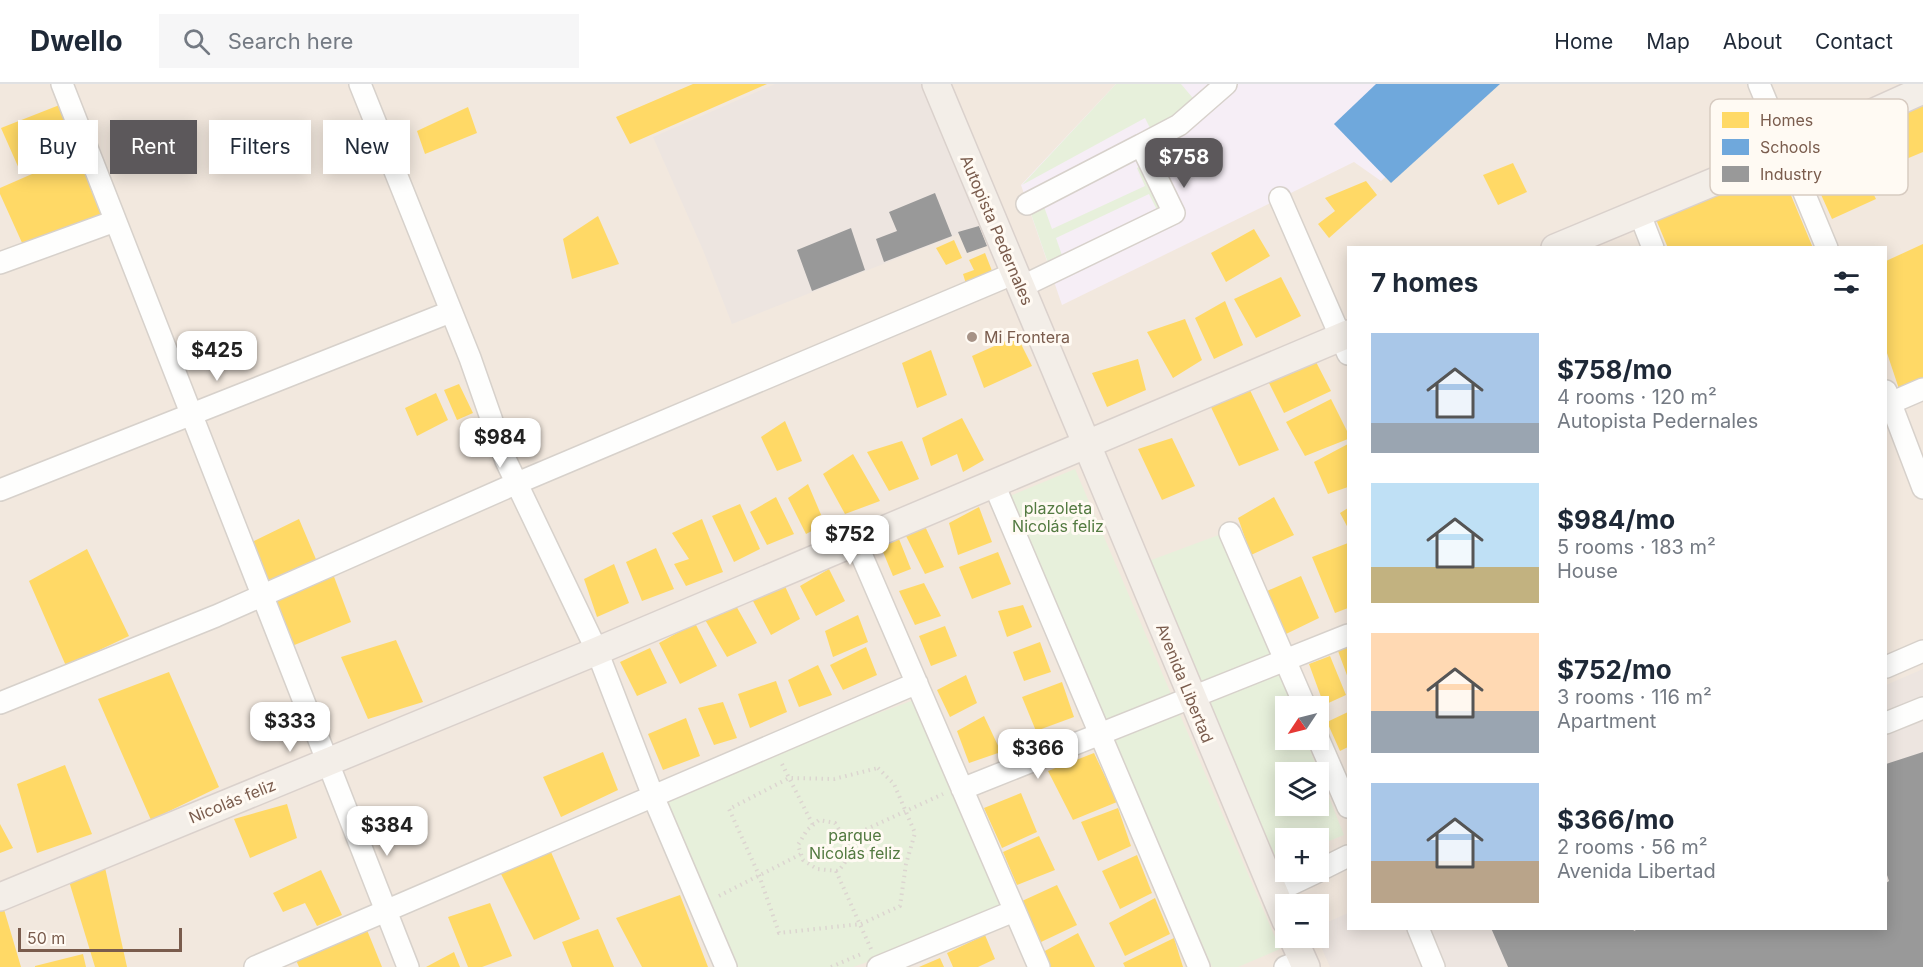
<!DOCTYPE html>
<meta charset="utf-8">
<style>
body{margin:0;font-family:Inter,sans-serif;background:#f6f6f7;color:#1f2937;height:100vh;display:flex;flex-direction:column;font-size:22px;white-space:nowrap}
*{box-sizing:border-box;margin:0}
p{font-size:20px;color:#747a83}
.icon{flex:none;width:33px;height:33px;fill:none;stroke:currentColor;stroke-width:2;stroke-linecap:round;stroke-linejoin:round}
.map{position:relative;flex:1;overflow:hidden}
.drawer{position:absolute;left:1347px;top:162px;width:540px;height:684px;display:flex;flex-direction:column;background:#fff;border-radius:0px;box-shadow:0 3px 15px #0003}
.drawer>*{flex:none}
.hud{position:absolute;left:18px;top:36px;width:570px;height:54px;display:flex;gap:12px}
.needle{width:39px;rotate:235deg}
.controls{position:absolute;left:1275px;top:612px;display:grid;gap:12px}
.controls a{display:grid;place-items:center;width:54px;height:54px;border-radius:0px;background:#fff;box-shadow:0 3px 15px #0003;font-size:30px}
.scale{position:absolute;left:18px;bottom:15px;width:164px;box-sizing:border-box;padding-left:6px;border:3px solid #7a5c4d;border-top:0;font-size:16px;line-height:21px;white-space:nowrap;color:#7a5c4d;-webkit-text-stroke:4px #fffaf3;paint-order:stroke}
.price{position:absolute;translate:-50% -51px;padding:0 14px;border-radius:12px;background:#fff;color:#222;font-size:20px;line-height:39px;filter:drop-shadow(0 2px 3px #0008)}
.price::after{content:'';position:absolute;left:50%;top:36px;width:18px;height:14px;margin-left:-9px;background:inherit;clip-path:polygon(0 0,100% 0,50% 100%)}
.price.current{background:#5c585b;color:#fff}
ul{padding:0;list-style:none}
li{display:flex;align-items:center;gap:18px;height:150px;padding:0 24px}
li span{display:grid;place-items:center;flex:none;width:168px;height:120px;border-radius:0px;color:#555}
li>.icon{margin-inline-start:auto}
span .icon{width:72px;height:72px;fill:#fffc;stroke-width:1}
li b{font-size:26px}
h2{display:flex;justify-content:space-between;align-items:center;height:72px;padding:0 24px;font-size:26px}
.pill{padding:0 21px;border-radius:0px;background:#fff;box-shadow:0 3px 15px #0003;font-size:21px;line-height:54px}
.pill.current{background:#5c585b;color:#fff}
header{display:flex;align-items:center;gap:36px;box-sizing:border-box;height:84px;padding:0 30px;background:#fff;border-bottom:2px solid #e0e1e3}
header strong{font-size:28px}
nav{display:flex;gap:33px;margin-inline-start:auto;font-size:21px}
.search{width:420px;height:54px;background:#f6f6f7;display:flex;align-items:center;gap:15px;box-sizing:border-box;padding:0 21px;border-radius:0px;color:#747a83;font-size:22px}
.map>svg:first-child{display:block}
.residential{fill:#f2e8de;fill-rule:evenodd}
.industrial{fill:#ede5e0}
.education{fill:#f6eef6}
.green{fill:#e7f0db;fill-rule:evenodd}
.homes{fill:#ffd966}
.schools{fill:#6fa8dc}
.industry{fill:#999}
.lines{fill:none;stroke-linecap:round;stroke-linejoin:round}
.minor-casing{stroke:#d7d1cb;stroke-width:24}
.major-casing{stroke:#dad1cc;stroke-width:30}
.path{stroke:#dcd5d0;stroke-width:4;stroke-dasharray:1.5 4.5;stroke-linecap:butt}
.minor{stroke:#fefefd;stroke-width:21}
.major{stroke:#f3eee8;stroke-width:27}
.poi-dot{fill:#a69286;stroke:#fffaf3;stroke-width:2}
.labels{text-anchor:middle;stroke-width:6;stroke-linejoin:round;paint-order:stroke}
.street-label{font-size:16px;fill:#7a5c4d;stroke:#fffaf3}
.poi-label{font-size:16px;fill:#7a5c4d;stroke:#fffaf3;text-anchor:start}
.park-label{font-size:16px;fill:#537a41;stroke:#fffaf3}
.key{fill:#fffaf3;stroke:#d7cbc1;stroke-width:1.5}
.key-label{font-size:16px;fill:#7a5c4d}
</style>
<header>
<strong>Dwello</strong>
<div class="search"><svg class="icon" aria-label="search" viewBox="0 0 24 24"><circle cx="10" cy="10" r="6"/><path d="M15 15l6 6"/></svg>Search here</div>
<nav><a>Home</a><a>Map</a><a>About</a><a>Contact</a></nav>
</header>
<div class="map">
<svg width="1923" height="883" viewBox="0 0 1923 883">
<rect width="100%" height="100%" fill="#f9f5f0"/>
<!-- residential -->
<path class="residential" d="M0,0H1923V883H0ZM1348,164H1886V844H1348ZM1286,622H1318V656H1286ZM1286,688H1318V722H1286ZM1286,754H1318V788H1286ZM1286,820H1318V854H1286Z"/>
<!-- industrial -->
<path class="industrial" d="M775,0H921L979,142L732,240L703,166L653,53Z
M1923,585V883H1330L1317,854L1319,842L1348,829V844H1886V601Z"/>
<!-- education -->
<path class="education" d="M1116,0H1488L1381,97L1354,78L1062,221L1021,101Z"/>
<!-- green -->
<path class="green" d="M1116,0H1181L1198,20L1153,50L1145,34L1022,101Z
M1146,79L1170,127L1160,132L1149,110L1056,154L1064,177L1050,185L1029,124L1042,117L1052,145L1145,102L1137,84Z
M1075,385L1280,865L1238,883H1212L1010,412Z
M1224,449L1293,622H1286V656H1306L1344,751L1319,761L1318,754H1286L1285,776L1275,780L1146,478ZM1286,688H1318V722H1286Z
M922,613L1014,827L853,883H726L653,712Z"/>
<!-- homes -->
<path class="homes" d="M693,0H767L630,60L616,33Z
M1923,19V68L1875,88L1858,47Z
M62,20L78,63L20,87L1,44Z
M468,23L477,49L425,70L417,47Z
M1846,55L1876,115L1832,135L1805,75Z
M80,69L105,132L23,161L0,110V104Z
M1513,79L1527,108L1498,121L1483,91Z
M1780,85L1813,164H1668L1655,133Z
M1366,97L1377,111L1329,154L1318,140L1335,127L1325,114Z
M598,132L619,180L572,195L563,155Z
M1254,145L1270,172L1226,198L1211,169Z
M954,156L962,174L946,181L936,164Z
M1923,160V295L1899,305L1886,266V177Z
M985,169L994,192L967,203L963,190L974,186L969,176Z
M1281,193L1301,232L1256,254L1234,215Z
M1225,217L1243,261L1214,275L1195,234Z
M1185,235L1202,276L1173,294L1147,248Z
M1017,252L1032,282L984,304L972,272Z
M931,266L947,311L917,324L902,279Z
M1314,274L1331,307L1284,329L1268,297Z
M1138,275L1146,306L1107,323L1092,289Z
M459,300L473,329L457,336L444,306Z
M1248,302L1279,366L1239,382L1209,319Z
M436,309L448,336L417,352L405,324Z
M1331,315L1348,349V355L1305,372L1286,338Z
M962,334L984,376L963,388L957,370L931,382L922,354Z
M785,337L802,377L777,387L761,353Z
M1172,354L1195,402L1162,416L1138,365Z
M902,357L919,395L889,407L867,368Z
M1348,360V403L1328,410L1314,378Z
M853,370L880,417L845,430L823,390Z
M808,400L825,440L806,450L788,414Z
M776,413L794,450L767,461L750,428Z
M1274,413L1294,451L1251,471L1238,434Z
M740,420L760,465L734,478L712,432Z
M979,423L992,458L958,471L949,439Z
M1348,424V444L1340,429Z
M299,435L318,480L268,501L252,458Z
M702,435L723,488L686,502L674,480L689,475L672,449Z
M923,438L944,483L925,490L902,444Z
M899,455L911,485L893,492L881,463Z
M1348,459V524L1335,529L1312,473Z
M656,464L674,505L642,517L626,478Z
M87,465L129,552L66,582L29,497Z
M998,468L1011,500L972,515L959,483Z
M614,480L629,519L597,533L584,495Z
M829,485L845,517L816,532L800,502Z
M333,490L351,538L292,562L274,517Z
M1301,492L1319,534L1286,550L1267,507Z
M924,499L941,532L915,541L899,507Z
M784,500L800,535L771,551L753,517Z
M735,520L757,559L727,573L704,534Z
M1023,521L1032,543L1007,553L998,527Z
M858,531L868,558L833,573L825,547Z
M695,539L717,582L680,600L659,559Z
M945,542L957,572L931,582L919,552Z
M396,556L423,618L368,635L341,573Z
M1040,558L1051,588L1024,597L1013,568Z
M866,563L877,591L843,606L830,581Z
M1348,563V594L1338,567Z
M650,564L667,599L637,612L620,578Z
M1330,572L1346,611L1324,621L1309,580Z
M818,581L832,611L799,623L788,596Z
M169,588L219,703L151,736L98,615Z
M966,591L977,619L950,633L937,606Z
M776,597L787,628L750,644L738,610Z
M1062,598L1074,633L1036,647L1022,613Z
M723,618L737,654L714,661L698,624Z
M1348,628V663L1340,667L1327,638Z
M984,632L1001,668L969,679L957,647Z
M686,634L700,672L663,686L648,650Z
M603,668L618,706L561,733L543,693Z
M1094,669L1117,718L1073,736L1048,687Z
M65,681L92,750L37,769L17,700Z
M1021,709L1037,748L1002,764L984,724Z
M287,720L297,754L250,774L234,735Z
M1118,724L1131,762L1098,777L1081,738Z
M0,740L13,764L0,769Z
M1039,752L1055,786L1017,801L1003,768Z
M551,768L580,835L534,856L500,788Z
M1137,771L1152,809L1120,825L1102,787Z
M104,779L127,883H95L68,794Z
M321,786L342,831L317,842L305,819L283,828L273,809Z
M1057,801L1077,841L1041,858L1022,817Z
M680,811L708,883H642L616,834Z
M1155,814L1170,850L1125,872L1109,839Z
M490,819L512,872L482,883H468L448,833Z
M3,822L21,883H0V823Z
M598,845L614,883H572L562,858Z
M367,846L382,883H299L296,876Z
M1078,849L1095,883H1050L1043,868Z
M985,851L995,875L978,883H953L947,869Z
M1174,854L1183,883H1125L1123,879Z
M454,868L460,883H426Z
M83,870L86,883H35V882Z
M940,874L944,883H919Z"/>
<!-- schools -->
<path class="schools" d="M1376,0H1500L1391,99L1334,40Z"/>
<!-- industry -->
<path class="industry" d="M935,109L952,152L884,178L876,155L897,147L889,128Z
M979,142L987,162L967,169L958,148Z
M851,144L865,186L812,207L797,166Z
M1923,668V883H1508L1491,844H1633L1634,847L1640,844H1886V799L1889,797L1886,788V680Z"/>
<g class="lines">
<defs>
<path id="minor" d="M62,0L408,883
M360,0L470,274L506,377L597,567L653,712L726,883
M1759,0L1827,164
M1141,61L1179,41L1226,0
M1280,114L1348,270
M1639,128L1653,164
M0,179L115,137
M1021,203L1174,129L1141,61L1027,120
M1886,307L1923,404
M1886,321L1923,305
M993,398L1199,883
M0,406L450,228
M1230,449L1305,622
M855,456L1039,883
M1886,583L1923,567
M0,619L216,532L515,400L1015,189
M1886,639L1923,624
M1318,654L1348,723
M962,705L1348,551
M1318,787L1348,772
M1273,809L1317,788
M1418,844L1434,883
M255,883L917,599
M878,883L1014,827
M1285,883L1303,876"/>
<path id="major" d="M936,0L1286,837
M1555,164L1788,67L1923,6
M0,813L597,567L1348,250
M1293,854L1306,883"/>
</defs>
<!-- minor casing -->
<use href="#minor" class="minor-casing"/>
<!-- major casing -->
<use href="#major" class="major-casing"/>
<!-- path -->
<path class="path" d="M782,680L813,741
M878,684L894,700L915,749L906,780L900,822L861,840L779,849L759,791L729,725L789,694L834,695Z
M845,755C851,768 848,777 838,787L817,785L803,776L798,761L807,746L819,736L835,739L845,755L943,710
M836,787L871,865
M719,812L801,770
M831,883L861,870"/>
<!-- minor -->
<use href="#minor" class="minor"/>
<!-- major -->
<use href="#major" class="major"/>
</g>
<!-- markers -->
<circle class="poi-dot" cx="972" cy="253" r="6"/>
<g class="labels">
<!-- street labels -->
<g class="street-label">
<text transform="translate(997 146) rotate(67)" y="6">Autopista Pedernales</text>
<text transform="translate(1185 599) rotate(68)" y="6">Avenida Libertad</text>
<text transform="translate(232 717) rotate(-22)" y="6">Nicolás feliz</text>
</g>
<!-- poi labels -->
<g class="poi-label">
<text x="984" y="259">Mi Frontera</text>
</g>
<!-- park labels -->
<g class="park-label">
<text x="1058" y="430">plazoleta<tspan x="1058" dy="18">Nicolás feliz</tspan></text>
<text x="855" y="757">parque<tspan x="855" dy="18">Nicolás feliz</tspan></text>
</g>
</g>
<!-- legend -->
<rect x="1710" y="15" width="198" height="96" rx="9" class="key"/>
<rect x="1722" y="28" width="27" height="16" fill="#ffd966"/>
<rect x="1722" y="55" width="27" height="16" fill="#6fa8dc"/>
<rect x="1722" y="82" width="27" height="16" fill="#999"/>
<g class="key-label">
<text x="1760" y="42">Homes</text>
<text x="1760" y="69">Schools</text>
<text x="1760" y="96">Industry</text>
</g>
</svg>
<div class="controls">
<a><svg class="needle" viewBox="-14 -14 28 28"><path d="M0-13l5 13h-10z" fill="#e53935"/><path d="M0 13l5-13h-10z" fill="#747a83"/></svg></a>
<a><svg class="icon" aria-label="layers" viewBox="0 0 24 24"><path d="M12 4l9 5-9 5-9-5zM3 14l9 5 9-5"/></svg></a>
<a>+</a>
<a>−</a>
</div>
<div class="scale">50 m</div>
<b class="price current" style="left:1184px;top:105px">$758</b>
<b class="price" style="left:217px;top:298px">$425</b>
<b class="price" style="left:500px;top:385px">$984</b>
<b class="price" style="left:850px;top:482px">$752</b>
<b class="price" style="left:290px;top:669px">$333</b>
<b class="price" style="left:1038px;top:696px">$366</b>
<b class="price" style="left:387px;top:773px">$384</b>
<div class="hud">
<a class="pill">Buy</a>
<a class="pill current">Rent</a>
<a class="pill">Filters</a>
<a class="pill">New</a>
</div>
<section class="drawer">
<h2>7 homes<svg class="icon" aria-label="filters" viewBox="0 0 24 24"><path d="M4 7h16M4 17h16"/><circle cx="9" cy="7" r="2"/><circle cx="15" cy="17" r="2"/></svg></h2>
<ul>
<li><span style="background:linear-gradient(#a9c7e8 75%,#9aa5b1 0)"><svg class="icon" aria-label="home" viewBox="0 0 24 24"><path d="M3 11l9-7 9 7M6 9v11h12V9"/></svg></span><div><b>$758/mo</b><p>4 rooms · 120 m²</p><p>Autopista Pedernales</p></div></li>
<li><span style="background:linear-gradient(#bfe0f5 70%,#c2b280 0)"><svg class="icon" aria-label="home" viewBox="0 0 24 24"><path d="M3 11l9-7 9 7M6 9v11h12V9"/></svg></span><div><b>$984/mo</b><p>5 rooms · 183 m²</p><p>House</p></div></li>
<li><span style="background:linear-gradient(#ffd9b3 65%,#9aa5b1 0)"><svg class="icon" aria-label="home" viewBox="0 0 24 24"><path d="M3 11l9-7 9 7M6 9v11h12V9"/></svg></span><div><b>$752/mo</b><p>3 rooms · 116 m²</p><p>Apartment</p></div></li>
<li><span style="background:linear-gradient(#a9c7e8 65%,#b9a48a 0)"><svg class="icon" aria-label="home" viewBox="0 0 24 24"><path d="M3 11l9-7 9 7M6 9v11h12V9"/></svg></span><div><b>$366/mo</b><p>2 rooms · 56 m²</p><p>Avenida Libertad</p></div></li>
</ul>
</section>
</div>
